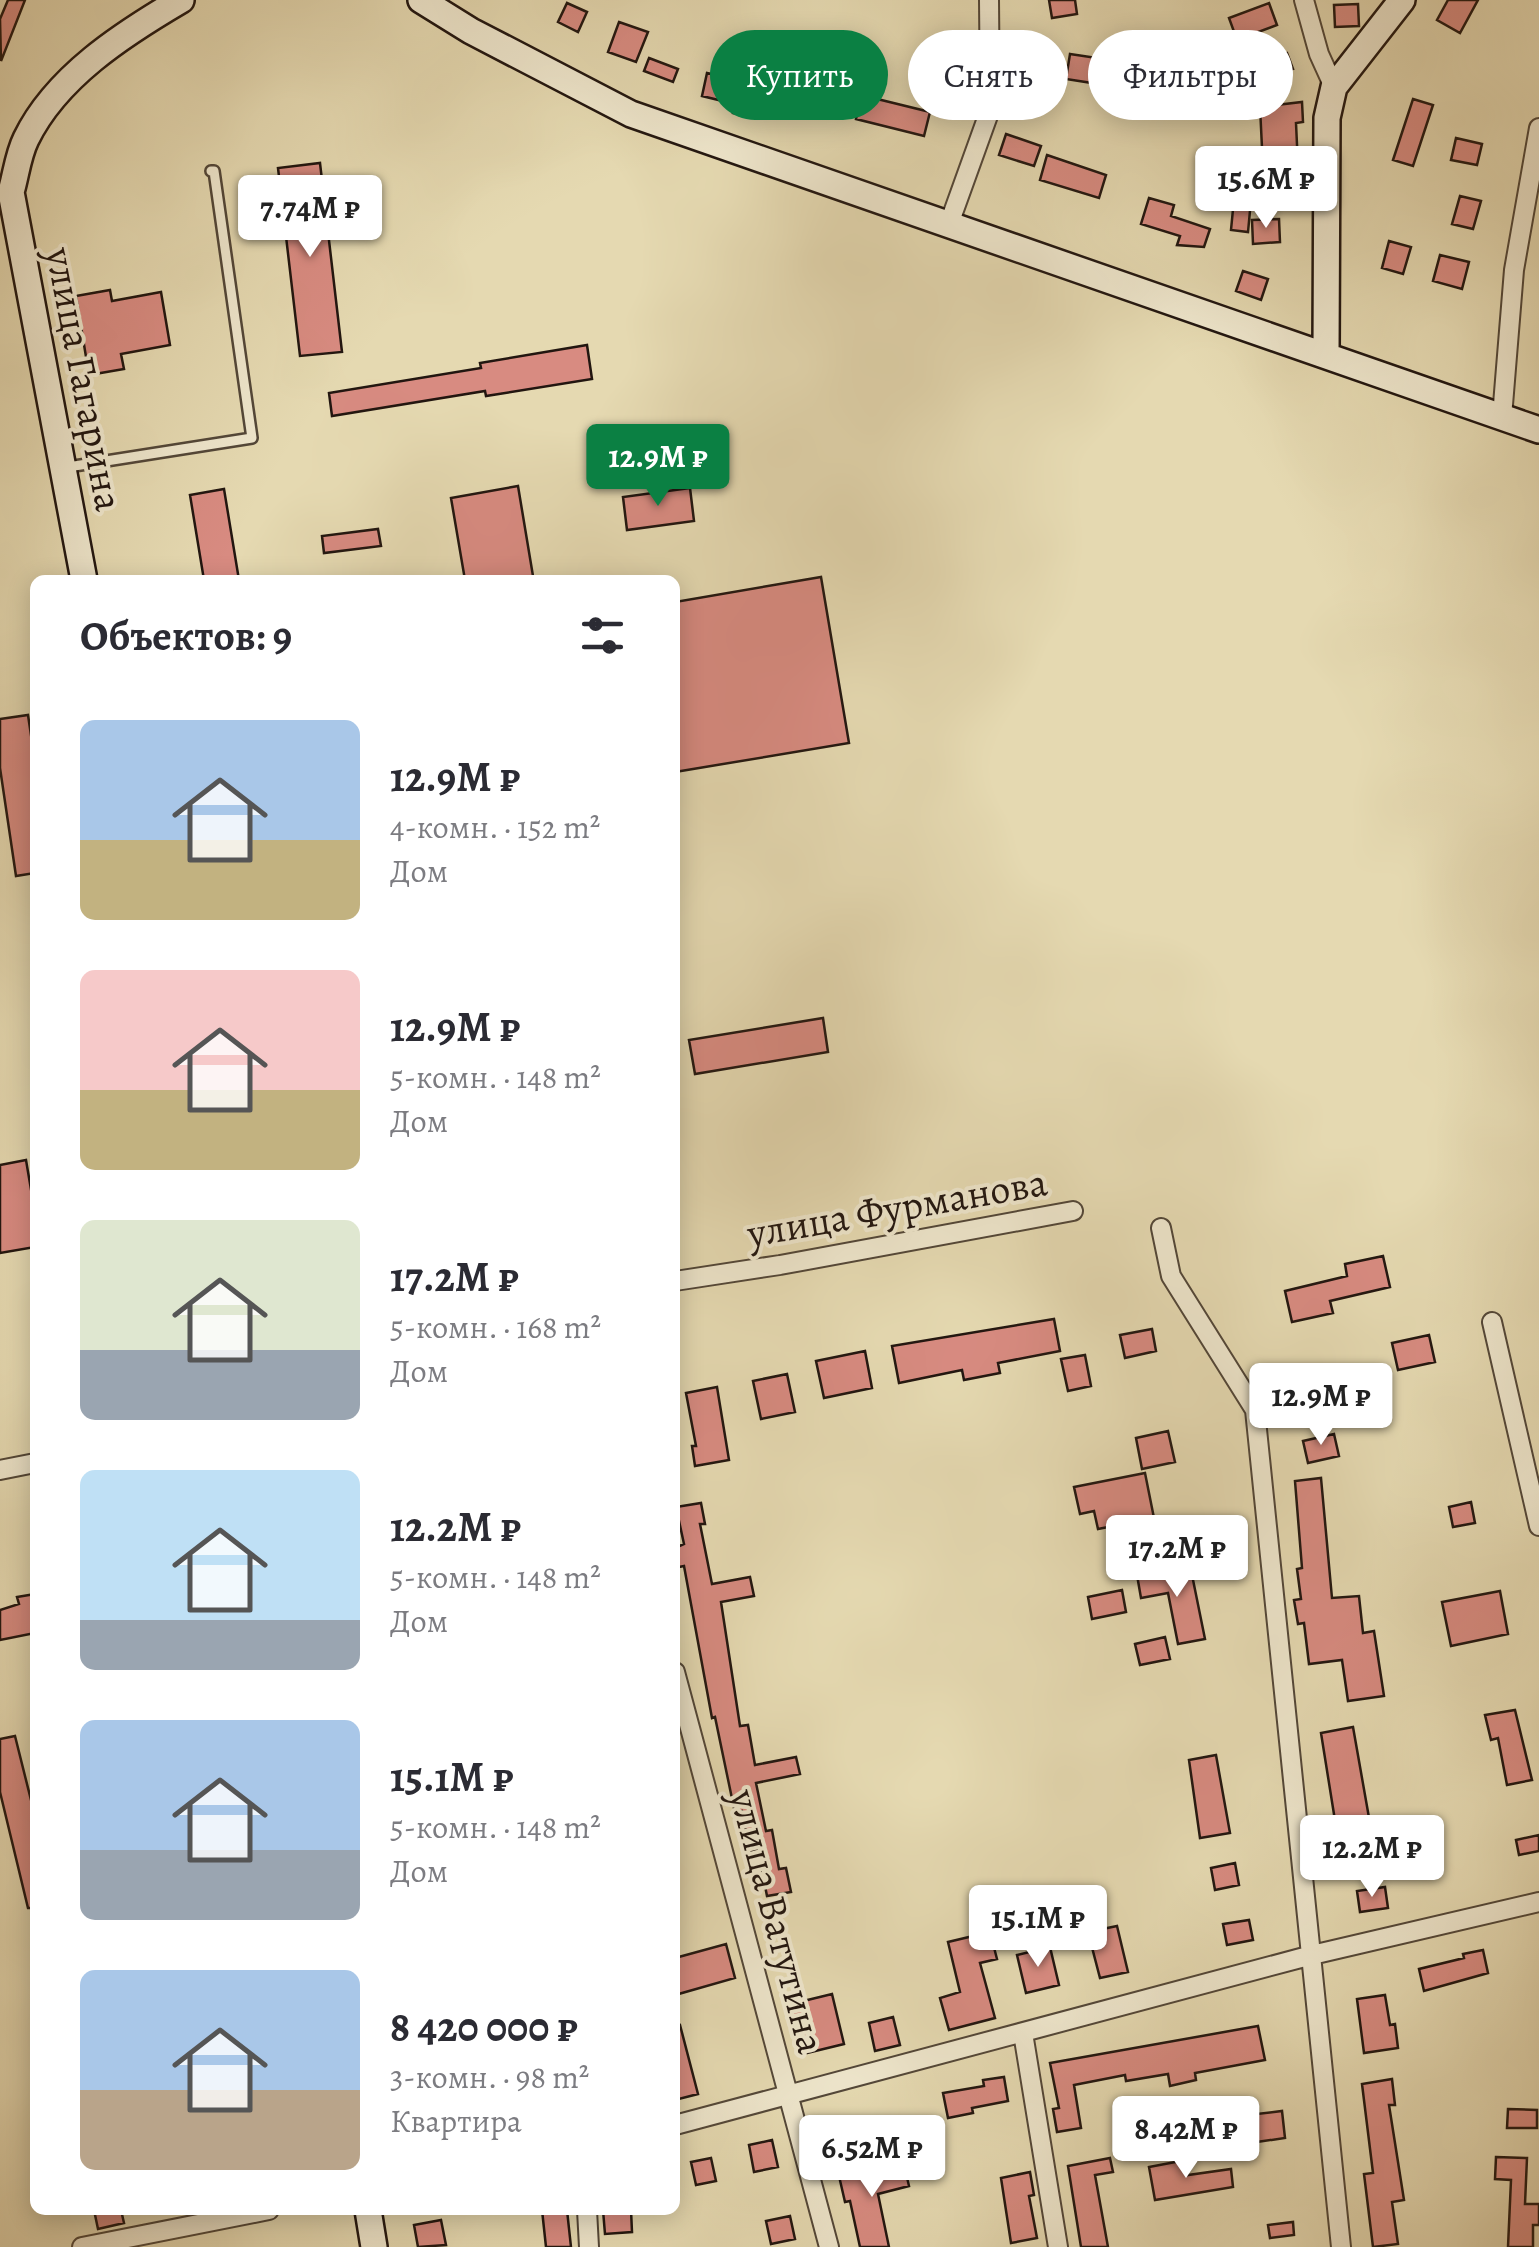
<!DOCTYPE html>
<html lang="ru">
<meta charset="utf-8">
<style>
body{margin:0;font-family:Alegreya,serif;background:#f7f7f7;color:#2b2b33;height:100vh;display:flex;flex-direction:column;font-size:38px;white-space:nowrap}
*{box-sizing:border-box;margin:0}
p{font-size:32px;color:#7c7c81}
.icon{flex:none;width:55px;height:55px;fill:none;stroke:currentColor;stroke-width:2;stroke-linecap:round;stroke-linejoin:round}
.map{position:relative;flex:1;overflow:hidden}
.panel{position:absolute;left:30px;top:575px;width:650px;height:1640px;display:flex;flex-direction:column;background:#fff;border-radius:15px;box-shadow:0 5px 25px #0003}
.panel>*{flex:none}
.hud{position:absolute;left:710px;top:30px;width:678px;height:90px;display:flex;gap:20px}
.price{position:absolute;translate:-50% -85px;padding:0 22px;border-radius:10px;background:#fff;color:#222;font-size:32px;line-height:65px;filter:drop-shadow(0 2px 5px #0008)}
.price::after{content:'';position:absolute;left:50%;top:60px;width:30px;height:22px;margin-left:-15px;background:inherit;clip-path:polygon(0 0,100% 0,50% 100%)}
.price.on{background:#0b8043;color:#fff}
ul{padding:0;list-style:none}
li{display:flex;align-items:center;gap:30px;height:250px;padding:0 50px}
li span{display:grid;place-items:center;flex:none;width:280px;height:200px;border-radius:15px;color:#555}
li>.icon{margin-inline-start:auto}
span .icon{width:120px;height:120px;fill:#fffc;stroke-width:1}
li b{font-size:42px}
h2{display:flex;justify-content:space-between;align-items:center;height:120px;padding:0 50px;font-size:42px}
.tag{padding:0 35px;border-radius:45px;background:#fff;box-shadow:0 5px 25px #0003;font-size:35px;line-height:90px}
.tag.on{background:#0b8043;color:#fff}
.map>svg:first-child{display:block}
.building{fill:#d88b81;stroke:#221610;stroke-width:2.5}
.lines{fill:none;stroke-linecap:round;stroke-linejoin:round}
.lane-casing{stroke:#534738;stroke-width:14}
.street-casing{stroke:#534738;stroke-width:22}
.secondary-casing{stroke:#221610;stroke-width:30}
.lane{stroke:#eee6cc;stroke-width:9}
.street{stroke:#eee6cc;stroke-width:18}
.secondary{stroke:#eee6cc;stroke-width:25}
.labels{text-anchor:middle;stroke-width:8;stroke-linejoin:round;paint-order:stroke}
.street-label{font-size:40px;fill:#221610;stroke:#eee6cc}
</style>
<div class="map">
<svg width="1539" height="2247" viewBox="0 0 1539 2247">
<rect width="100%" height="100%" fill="#e5d9b1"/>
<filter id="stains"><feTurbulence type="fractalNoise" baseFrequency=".002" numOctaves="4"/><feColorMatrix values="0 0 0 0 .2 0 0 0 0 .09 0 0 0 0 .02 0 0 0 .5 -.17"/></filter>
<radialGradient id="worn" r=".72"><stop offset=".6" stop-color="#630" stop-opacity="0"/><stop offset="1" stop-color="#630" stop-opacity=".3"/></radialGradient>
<!-- building -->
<path class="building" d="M8,0H25L1,61L0,19Z
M1049,0H1075L1077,14L1052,18Z
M1448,0H1478L1460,33L1437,20Z
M567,3L587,12L578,32L558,22Z
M1269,3L1277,25L1237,40L1229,18Z
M1358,4L1359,26L1335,27L1334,5Z
M619,22L648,32L636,62L608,52Z
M1287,53L1293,69L1270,76L1265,61Z
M1070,54L1097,58L1092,83L1066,79Z
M649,58L678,69L673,82L644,71Z
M707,73L731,78L729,85L762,92L756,118L733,113L735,104L702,96Z
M785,79L810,85L806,102L781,97Z
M861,95L930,112L924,136L856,119Z
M1413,99L1433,105L1413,166L1393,160Z
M1302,102L1303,122L1296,123L1298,166L1263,168L1260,107Z
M1006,134L1041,146L1034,166L999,155Z
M1456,138L1482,144L1477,165L1451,160Z
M1047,155L1106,175L1099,198L1040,180Z
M320,163L342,352L300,356L278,168Z
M1216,168L1245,170L1244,193L1214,192Z
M1460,196L1481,201L1473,229L1452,224Z
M1149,198L1174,205L1171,216L1210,229L1204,247L1177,245L1180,236L1141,224Z
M1234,199L1251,200L1248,232L1231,230Z
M1279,219L1280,242L1253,244L1252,220Z
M1389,241L1411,247L1403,274L1382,268Z
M1440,255L1469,262L1462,289L1433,281Z
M1243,271L1268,279L1261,300L1236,291Z
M110,290L112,301L161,292L170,345L121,354L124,369L89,375L76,296Z
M587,345L592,379L486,396L485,391L332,416L329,393L481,368L480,363Z
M663,431L666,451L614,460L611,440Z
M518,486L533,576L509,580H465L451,498Z
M690,488L694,521L627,530L623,497Z
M224,489L239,580H204L190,495Z
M378,529L381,546L324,553L322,536Z
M821,577L849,743L675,772V602Z
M28,715L35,762V873L16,876L0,768V719Z
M823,1018L828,1052L695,1074L689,1040Z
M26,1160L35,1213V1247L0,1253V1165Z
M1383,1256L1390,1287L1330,1301L1333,1313L1292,1322L1285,1291L1347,1276L1345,1264Z
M1054,1319L1060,1351L998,1363L1000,1373L964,1380L962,1370L899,1383L892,1346Z
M1152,1329L1156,1351L1125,1358L1120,1335Z
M1429,1335L1435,1362L1398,1370L1392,1343Z
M865,1351L872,1388L824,1398L816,1361Z
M1085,1355L1091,1386L1068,1391L1061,1359Z
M787,1374L795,1412L761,1419L753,1381Z
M717,1387L729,1460L695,1466L692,1446H696L686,1393Z
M1168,1431L1175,1462L1142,1469L1136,1438Z
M1334,1434L1339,1456L1308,1463L1303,1441Z
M1145,1473L1154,1518L1098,1529L1094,1511L1080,1514L1074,1487Z
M1321,1478L1332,1598L1359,1596L1363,1633L1374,1631L1384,1696L1348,1701L1342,1660L1309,1664L1304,1623L1298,1624L1294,1600L1301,1599L1297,1569L1302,1568L1295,1481Z
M1471,1502L1475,1523L1453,1527L1449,1507Z
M701,1503L705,1524H700L712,1584L750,1577L754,1596L721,1602L740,1726L748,1725L755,1765L796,1757L800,1774L756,1783L766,1831L772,1830L779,1869L786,1868L791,1892L767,1896L758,1850L750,1852L742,1811L735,1813L715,1717L712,1718L684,1566L679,1567L675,1548L684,1544L676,1507Z
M1190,1565L1205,1639L1178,1644L1168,1593L1141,1598L1137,1575Z
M1122,1590L1126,1612L1092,1619L1088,1597Z
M1500,1591L1508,1634L1451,1646L1442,1602Z
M35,1594V1633L0,1640V1610L19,1604L17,1597Z
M1165,1637L1170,1659L1140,1665L1135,1644Z
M1515,1710L1532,1780L1507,1785L1498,1738L1491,1740L1485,1715Z
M1353,1727L1371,1829L1337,1833L1321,1733Z
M15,1736L35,1816V1908H28L0,1792V1739Z
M1216,1755L1230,1833L1200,1838L1189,1760Z
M1539,1835V1851L1519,1855L1516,1840Z
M1235,1863L1239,1885L1215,1890L1211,1868Z
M1385,1887L1388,1908L1360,1912L1357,1891Z
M1249,1920L1253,1940L1227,1945L1223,1924Z
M1117,1926L1128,1972L1100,1978L1088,1932Z
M990,1932L997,1959L980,1963L995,2018L949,2030L940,1998L960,1992L948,1942Z
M726,1944L735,1978L675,1995V1958Z
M1050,1947L1059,1985L1026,1993L1017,1955Z
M1483,1950L1488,1973L1424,1991L1419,1969L1464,1958L1463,1954Z
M832,1994L844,2044L799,2055L787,2005Z
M1385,1995L1390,2025L1395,2024L1398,2048L1364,2053L1357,1999Z
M893,2017L900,2045L875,2051L869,2023Z
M680,2025L698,2094L675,2100V2026Z
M1258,2026L1265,2060L1195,2073L1196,2080L1170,2086L1168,2074L1126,2081L1125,2075L1074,2085L1081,2128L1057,2132L1053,2109L1059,2108L1050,2063Z
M1004,2077L1008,2101L972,2108L973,2113L948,2118L943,2093L984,2086L983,2080Z
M1392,2079L1395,2105H1389L1404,2200L1392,2202L1398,2244L1373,2247L1364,2174L1373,2173L1362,2084Z
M1508,2109L1537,2110V2128H1507Z
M1282,2111L1285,2138L1243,2144L1239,2116Z
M856,2119L861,2142L838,2147L833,2124Z
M772,2140L778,2167L754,2172L749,2145Z
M1496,2157L1527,2158L1525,2204H1539V2225H1533V2247H1508L1511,2180L1495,2179Z
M711,2158L716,2181L696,2185L691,2162Z
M1110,2158L1113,2172L1095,2175L1108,2247H1081L1068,2166Z
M903,2160L909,2186L878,2194L889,2247H860L850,2201L845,2202L839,2176Z
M1186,2160L1188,2175L1231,2169L1233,2187L1155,2200L1149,2167Z
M1030,2172L1034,2195L1029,2196L1037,2238L1011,2243L1001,2178Z
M94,2210H121L124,2223L98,2229Z
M542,2210H567L571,2247H546Z
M603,2210H631L632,2232L605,2234Z
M790,2216L795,2239L771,2244L766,2221Z
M441,2220L446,2245L418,2247L414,2225Z
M1293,2222L1294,2235L1270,2238L1268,2225Z"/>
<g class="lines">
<defs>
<path id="lane" d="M68,467L252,438L214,171H211"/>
<path id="street" d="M1304,0L1319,54L1334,87
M949,224L990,110L989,0
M1502,417L1514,270L1539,128
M1161,1228L1171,1276L1255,1410L1341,2247
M675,1281L780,1265L1073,1211
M1492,1322L1539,1526
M0,1470L35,1463
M675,1672L829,2247
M1023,2033L1058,2247
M675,2125L1312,1955L1539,1902
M587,2210L589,2247
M82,2247L269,2210"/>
<path id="secondary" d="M421,0L471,31L631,114L1539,430
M1326,355L1327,118L1334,87L1402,0
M84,580L11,192C16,175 18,155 26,139C56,77 123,34 181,0
M368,2210L374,2247"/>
</defs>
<!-- lane casing -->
<use href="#lane" class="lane-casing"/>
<!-- street casing -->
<use href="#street" class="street-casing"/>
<!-- secondary casing -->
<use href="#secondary" class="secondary-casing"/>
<!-- lane -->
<use href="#lane" class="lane"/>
<!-- street -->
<use href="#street" class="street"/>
<!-- secondary -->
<use href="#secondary" class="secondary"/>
</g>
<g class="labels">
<!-- street labels -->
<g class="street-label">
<text transform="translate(85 379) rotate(79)" y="14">улица Гагарина</text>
<text transform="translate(897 1207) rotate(-10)" y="14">улица Фурманова</text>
<text transform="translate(778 1921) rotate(75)" y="14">улица Ватутина</text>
</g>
</g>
<rect width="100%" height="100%" filter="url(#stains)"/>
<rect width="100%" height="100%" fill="url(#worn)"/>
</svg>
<b class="price" style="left:1266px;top:231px">15.6M ₽</b>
<b class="price" style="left:310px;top:260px">7.74M ₽</b>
<b class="price on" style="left:658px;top:509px">12.9M ₽</b>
<b class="price" style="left:1321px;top:1448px">12.9M ₽</b>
<b class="price" style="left:1177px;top:1600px">17.2M ₽</b>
<b class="price" style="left:1372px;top:1900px">12.2M ₽</b>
<b class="price" style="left:1038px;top:1970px">15.1M ₽</b>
<b class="price" style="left:1186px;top:2181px">8.42M ₽</b>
<b class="price" style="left:872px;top:2200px">6.52M ₽</b>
<div class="hud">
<a class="tag on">Купить</a>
<a class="tag">Снять</a>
<a class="tag">Фильтры</a>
</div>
<section class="panel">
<h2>Объектов: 9<svg class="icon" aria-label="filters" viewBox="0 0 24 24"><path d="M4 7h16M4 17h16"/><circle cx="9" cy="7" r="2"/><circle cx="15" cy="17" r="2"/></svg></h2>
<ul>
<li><span style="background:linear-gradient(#a9c7e8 60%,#c2b280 0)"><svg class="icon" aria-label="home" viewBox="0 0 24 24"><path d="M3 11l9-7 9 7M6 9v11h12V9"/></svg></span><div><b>12.9M ₽</b><p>4-комн. · 152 m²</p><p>Дом</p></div></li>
<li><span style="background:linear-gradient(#f6c9c9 60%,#c2b280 0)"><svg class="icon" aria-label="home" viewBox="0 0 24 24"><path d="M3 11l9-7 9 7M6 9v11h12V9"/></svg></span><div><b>12.9M ₽</b><p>5-комн. · 148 m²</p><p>Дом</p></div></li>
<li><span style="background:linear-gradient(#dfe7d0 65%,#9aa5b1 0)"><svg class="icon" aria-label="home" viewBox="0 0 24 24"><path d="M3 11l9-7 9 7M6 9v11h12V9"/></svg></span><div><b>17.2M ₽</b><p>5-комн. · 168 m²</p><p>Дом</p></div></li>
<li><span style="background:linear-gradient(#bfe0f5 75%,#9aa5b1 0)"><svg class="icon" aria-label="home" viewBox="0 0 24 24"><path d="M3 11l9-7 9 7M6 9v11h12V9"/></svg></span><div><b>12.2M ₽</b><p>5-комн. · 148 m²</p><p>Дом</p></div></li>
<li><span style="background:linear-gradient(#a9c7e8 65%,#9aa5b1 0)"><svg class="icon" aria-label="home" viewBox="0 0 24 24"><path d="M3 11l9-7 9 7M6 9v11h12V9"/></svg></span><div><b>15.1M ₽</b><p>5-комн. · 148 m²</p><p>Дом</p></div></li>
<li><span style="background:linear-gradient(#a9c7e8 60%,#b9a48a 0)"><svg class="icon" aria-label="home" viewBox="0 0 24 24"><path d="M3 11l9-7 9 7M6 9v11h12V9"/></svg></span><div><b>8 420 000 ₽</b><p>3-комн. · 98 m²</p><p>Квартира</p></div></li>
</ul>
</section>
</div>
